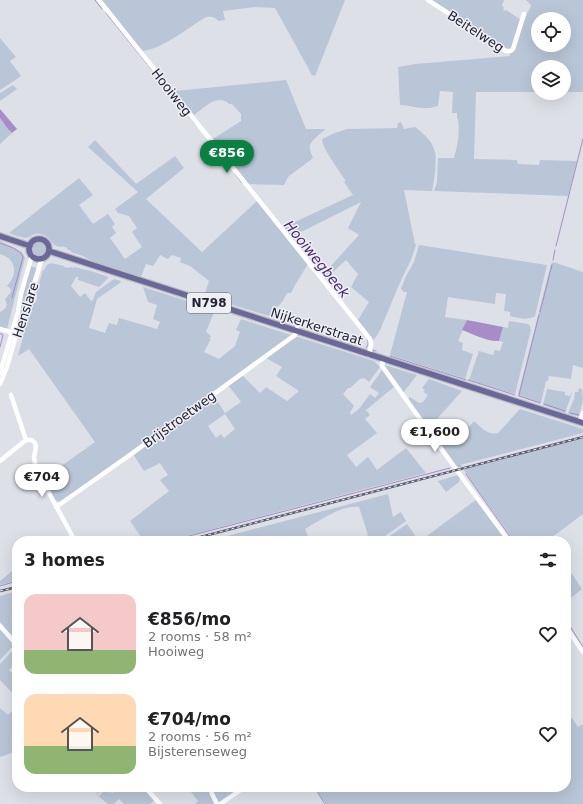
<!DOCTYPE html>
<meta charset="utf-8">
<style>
body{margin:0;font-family:"DejaVu Sans",sans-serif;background:#f6f6f6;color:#202124;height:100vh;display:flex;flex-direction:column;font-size:15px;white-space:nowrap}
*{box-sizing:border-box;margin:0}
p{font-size:13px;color:#757577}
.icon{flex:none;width:22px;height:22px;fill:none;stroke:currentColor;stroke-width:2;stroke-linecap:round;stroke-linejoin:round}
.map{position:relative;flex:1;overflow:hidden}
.side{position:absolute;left:12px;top:536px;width:559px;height:256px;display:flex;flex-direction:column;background:#fff;border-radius:16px;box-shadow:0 4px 16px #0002}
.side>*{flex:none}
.buttons{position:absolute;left:531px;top:12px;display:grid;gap:8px}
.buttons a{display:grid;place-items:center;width:40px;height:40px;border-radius:50%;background:#fff;box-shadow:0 4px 16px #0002;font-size:20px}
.price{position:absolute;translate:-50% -34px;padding:0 9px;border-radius:14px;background:#fff;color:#222;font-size:13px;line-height:26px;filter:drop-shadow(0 1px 2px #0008)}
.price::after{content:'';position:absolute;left:50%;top:24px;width:12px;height:9px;margin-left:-6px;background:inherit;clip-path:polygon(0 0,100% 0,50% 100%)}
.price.selected{background:#0b8043;color:#fff}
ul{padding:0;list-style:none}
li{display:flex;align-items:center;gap:12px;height:100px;padding:0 12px}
li span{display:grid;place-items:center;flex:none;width:112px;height:80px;border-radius:12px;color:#555}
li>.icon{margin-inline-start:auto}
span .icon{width:48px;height:48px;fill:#fffc;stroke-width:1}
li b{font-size:17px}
h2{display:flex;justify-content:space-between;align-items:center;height:48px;padding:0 12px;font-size:17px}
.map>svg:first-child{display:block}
.green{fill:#b9c6d7;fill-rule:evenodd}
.water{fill:#a78cc7}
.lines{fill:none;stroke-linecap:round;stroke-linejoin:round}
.stream{stroke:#a78cc7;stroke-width:1}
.major-casing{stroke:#bdbdc2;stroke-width:8}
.minor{stroke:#fff;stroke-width:4.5}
.major{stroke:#6a6898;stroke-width:5.5}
.rail-casing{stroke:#5d5c71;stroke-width:2.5}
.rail{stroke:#eeeff5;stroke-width:1;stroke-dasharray:3;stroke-linecap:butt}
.labels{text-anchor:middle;stroke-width:3;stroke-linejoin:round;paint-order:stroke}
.shield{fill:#eeeff5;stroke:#5f606f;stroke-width:1}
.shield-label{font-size:12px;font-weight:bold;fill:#222235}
.street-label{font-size:13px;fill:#222235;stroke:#eeeff5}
.water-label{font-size:14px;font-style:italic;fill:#45236a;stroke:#eeeff5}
</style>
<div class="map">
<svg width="583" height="804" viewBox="0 0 583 804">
<rect width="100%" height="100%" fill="#dee0e8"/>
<!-- green -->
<path class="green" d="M102,0H345L315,76L312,75L275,8L255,7L223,11L225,20L219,21C215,17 211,16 206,17C189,27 161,50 142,51Z
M430,0H504L502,5L504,8L503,10L505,11L506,10L521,20L511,49L508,51Z
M526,0H583V92H564V67H538V92H476L474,159L517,160L518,164L539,165L540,160L577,161L568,196L434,191L437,183L438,158H454C458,144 460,133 458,119L457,118V113H452L453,92L440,91L438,106C422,111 416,106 400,105L398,67L415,64L510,56V53L525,17L531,6L530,4ZM538,19H564V45H538Z
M0,38L16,57L10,61L21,76L17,79L0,90Z
M286,80L306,129H326C322,132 312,140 310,145C309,149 312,155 313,158L288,177L284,185L249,184L213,139L241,121V114L232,104H229C218,93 204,108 194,115L175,91Z
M13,85L17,89L0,101V93Z
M0,118C4,123 7,129 12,133L0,144Z
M401,122L404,129L415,127C423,133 431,140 434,149C438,157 434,182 432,191L404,190L415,244L416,245L411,260L402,278L380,330L376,337L373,340L358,320L369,302L351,287L358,274L346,260L325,279L324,277L328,269L359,235L348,228L361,202L291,237L284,227L353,195L344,182L346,181C340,172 322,148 322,139L335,133L347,129L397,128L398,123Z
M95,140L136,184L175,156L184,168L146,199L202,252L257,201L308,264L295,285L291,293H287L283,301L269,316L204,296L209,281L190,266L180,262L181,258L172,255L168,259L160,255L153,266L146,264L141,277L94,262L83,256L71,252V251L67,249V248L62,246V247C61,247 56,246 56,246C51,243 50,237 44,235C32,231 32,238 25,238C20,237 14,235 9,233L79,178L93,195L79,205L93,224L108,214L115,224L112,227L116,233L110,238L125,259L142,247L132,232L137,228L129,216L118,213L115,209L138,192L88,147Z
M0,241L22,252L25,258L7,329L2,328L0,326V312C5,309 9,306 5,300C7,295 16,291 7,286C18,274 17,259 0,254Z
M32 249a7 7 0 1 1 14 0a7 7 0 1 1-14 0Z
M419,245L547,265L535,316C527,321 519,318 510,316V312L504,311L506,294L496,293L495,304L448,297L445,317L467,320L458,341L463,343L462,350L473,354L465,379L390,355L407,292H404L401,289L406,276L414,262Z
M553,262L583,272V368L573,365L571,379L549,376L548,381H546L541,403L518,395L551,264Z
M51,263L64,266V267L69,268L70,267L74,268V267L91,271L109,277L99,287L78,280V277H76L71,286L80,297L85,293L91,301L93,300L96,292L114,279L121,281L120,283L97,299L89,328L105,333L109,323L117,325L119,318L157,329L160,322L153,319L157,305L148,302L143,287L215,310L206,332L211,336L209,339H211L204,352L219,359L235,346L240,332L236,330L241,319L291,335L187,411L60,502L55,500L43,479L95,442L29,349L18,356L25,329L24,328L33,303L36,302L37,297L36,293L43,270H44L47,265Z
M30,266L37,268L30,293L18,323H16Z
M509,321L528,324L530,326L531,330L515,394L469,380L479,351L493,355L495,350L500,351L503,342L499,341L503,327L508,328Z
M296,337H298L374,361L380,367L369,382L364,378L360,379L350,388H348L343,394L354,406L350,412L351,415L359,409L370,394L375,398L379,393L370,387L382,370L394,387L366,410L370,415L365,419L377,433L347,455L356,467L368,457L377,470L406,448L426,473L167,541H144L130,521L169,491L160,480L168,475L160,463L144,471L133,454L214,396L225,413L241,402L228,385L242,375L260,393L266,387L287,401L299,391L276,376L282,367L266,358ZM225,414L235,429L224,438L221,434L216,438L208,426Z
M385,365L417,375L403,393L385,367Z
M429,379L462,391L429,428L408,399L410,397L419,403L423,402L428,395L423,392L425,390L422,388Z
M579,388L582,389L583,401L579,415V416C576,416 570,415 568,413L574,399L575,392H578Z
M547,389L565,392V395L570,396L571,393H572L565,413L543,405Z
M520,409L583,429V433L456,466L439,443L463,422L469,427L474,421C481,427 488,436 498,433Z
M583,438V514L547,541H514L463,469Z
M458,475L460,478L459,482L446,492L438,481Z
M388,494L393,517L401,512L406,521L378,541H371L364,538L368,535L359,507C343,504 319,521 305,529L310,541H208Z
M477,499L507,541H420Z
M407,524L419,541H383Z
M17,567V580L0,585V581Z
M570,571L582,589L566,602V574Z
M17,591V642L0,622V596Z
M0,629L14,645L0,660Z
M16,647L17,648V663L9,670L17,678V698L0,680V664Z
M17,706V751L0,757V708L8,715Z
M569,714L578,727L583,724V804H326L318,792L322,789L321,787H566V716Z
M104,787H105L97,794L99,796L106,789L110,793L111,792L113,793L119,787H143L155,800L150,804H124L119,799L114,804H108L96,794Z
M187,787H208L215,804H195L198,801Z
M212,787H243L219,803L217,801Z"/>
<!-- water -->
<path class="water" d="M0,109L17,129L12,133C7,129 4,123 0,118Z
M467,320L503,327L499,341C488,342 473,334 462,330Z"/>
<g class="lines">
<!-- stream -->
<path class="stream" d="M95,0L102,9
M106,13L164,85
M166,88L197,126
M235,174L242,183
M0,243C8,246 20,249 23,257L12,298
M556,246L583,139
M553,260L555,250
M540,312L552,265
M0,334H2L3,335L0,347
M366,348L368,345V340
M373,350L376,351
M390,356L466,380
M468,380L515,395
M519,396V395L539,315
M519,396L540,403
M544,404L565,411
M570,413L579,415
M458,466H461
M466,474L513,541
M170,541L450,468
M0,586L17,581
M566,620L583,647
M321,787L322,789L318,792V793L325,804"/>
<defs>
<path id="major" d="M0,236L30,246
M29 249a10 10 0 1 1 20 0a10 10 0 1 1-20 0Z
M49,251L583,423"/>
</defs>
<!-- major casing -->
<use href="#major" class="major-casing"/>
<!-- minor -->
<path class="minor" d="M99,0L205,133L370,339L371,344L369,355
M428,0L506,51H511L513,49L524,14
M0,329L14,333
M383,359L382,366L385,370L458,472L509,541
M0,373L18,312L21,294L32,255
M0,384L7,367L19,325L30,297L42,258
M11,395L26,440
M580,422L583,413
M26,440H32L35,443L36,446L34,458L36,467L49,493L75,541
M0,461L26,440
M56,507L130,455L295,335L297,328
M0,626L17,645
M566,627L583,652
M145,787L160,804
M210,787L212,794L217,804
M220,804L245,787"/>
<!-- major -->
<use href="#major" class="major"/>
<defs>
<path id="rail" d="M185,541L583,437
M0,591L17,587"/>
</defs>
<!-- rail casing -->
<use href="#rail" class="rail-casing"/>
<!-- rail -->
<use href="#rail" class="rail"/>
</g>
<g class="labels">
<!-- shield labels -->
<rect class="shield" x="187" y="293" width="44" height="20" rx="3"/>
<g class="shield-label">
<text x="209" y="307">N798</text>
</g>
<!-- street labels -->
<g class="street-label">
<text transform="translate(476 31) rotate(33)" y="5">Beitelweg</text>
<text transform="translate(172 92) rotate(52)" y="5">Hooiweg</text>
<text transform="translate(25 310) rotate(-72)" y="5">Henslare</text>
<text transform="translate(317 326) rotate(18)" y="5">Nijkerkerstraat</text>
<text transform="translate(179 419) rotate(-36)" y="5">Brijstroetweg</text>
</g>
<!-- water labels -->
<g class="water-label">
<text transform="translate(317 259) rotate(51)" y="5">Hooiwegbeek</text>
</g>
</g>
</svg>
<div class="buttons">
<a><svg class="icon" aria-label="locate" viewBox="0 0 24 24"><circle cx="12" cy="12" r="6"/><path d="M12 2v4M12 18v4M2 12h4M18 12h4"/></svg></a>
<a><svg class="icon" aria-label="layers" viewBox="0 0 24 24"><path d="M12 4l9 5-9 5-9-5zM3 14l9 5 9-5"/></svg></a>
</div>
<b class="price selected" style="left:227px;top:174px">€856</b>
<b class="price" style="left:435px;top:453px">€1,600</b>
<b class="price" style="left:42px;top:498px">€704</b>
<section class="side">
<h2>3 homes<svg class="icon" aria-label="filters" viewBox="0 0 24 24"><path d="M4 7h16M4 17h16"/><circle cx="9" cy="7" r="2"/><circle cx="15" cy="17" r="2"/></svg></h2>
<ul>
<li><span style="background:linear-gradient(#f6c9c9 70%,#8fb573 0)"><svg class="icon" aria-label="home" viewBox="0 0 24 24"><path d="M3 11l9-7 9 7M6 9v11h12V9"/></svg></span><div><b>€856/mo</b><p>2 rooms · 58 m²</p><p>Hooiweg</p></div><svg class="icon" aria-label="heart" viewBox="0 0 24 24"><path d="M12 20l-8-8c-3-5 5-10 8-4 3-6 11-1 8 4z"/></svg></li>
<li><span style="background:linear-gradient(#ffd9b3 65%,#8fb573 0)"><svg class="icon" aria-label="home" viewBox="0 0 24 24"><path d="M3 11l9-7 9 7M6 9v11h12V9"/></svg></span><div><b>€704/mo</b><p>2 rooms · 56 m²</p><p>Bijsterenseweg</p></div><svg class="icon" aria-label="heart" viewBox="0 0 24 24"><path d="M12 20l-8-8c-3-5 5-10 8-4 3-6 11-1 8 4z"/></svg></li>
</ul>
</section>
</div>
